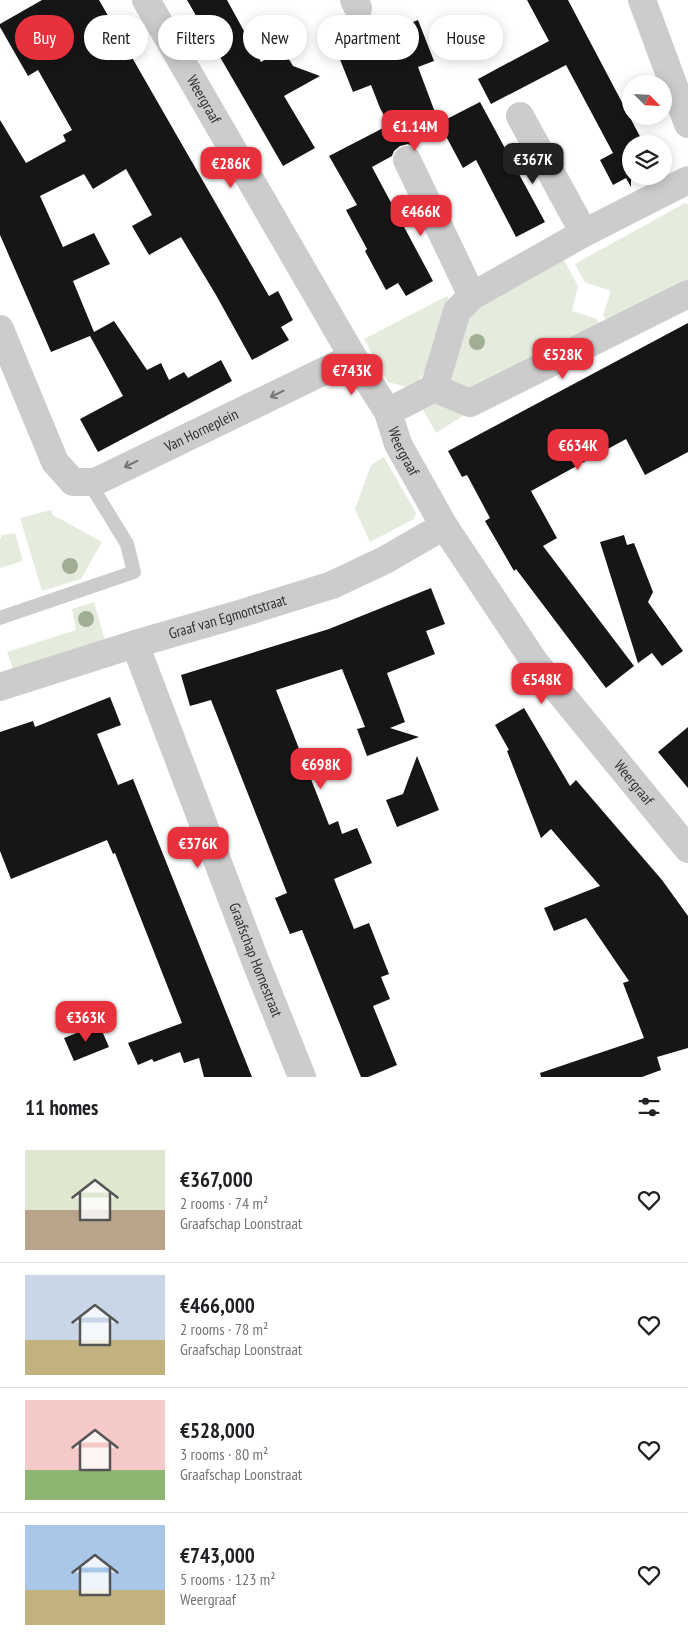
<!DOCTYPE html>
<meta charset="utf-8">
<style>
body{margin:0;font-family:"PT Sans Narrow",sans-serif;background:#f6f6f6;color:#202124;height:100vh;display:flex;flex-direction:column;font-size:19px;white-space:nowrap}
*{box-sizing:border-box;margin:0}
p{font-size:16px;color:#757577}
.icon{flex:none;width:28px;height:28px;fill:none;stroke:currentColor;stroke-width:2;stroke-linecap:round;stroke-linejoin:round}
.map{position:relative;height:1077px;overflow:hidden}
.sheet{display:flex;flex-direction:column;background:#fff;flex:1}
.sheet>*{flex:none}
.hud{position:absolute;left:15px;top:15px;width:659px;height:45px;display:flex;gap:10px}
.needle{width:32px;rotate:114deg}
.controls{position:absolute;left:622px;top:75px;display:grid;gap:10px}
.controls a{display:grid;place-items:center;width:50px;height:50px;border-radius:50%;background:#fff;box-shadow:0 2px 12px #0003;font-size:25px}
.price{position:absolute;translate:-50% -42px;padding:0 11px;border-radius:10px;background:#e7313c;color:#fff;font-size:16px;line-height:32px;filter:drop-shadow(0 1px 2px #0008)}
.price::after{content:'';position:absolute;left:50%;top:30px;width:15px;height:11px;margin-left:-8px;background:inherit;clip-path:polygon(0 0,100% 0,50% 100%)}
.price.active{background:#222;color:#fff}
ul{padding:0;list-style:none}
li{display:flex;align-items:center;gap:15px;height:125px;padding:0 25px}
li+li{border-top:1px solid #e0e0e0}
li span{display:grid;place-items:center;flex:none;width:140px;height:100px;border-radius:0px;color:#555}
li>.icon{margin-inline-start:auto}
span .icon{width:60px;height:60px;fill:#fffc;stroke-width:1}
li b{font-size:21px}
h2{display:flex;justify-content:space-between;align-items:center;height:60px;padding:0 25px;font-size:21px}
.chip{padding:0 18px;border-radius:22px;background:#fff;box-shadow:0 2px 12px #0003;font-size:18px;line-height:45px}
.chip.active{background:#e7313c;color:#fff}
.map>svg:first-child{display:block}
.green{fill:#e5ecdd}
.building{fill:#161616}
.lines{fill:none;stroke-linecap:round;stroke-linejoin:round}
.lane{stroke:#ccc;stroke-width:14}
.street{stroke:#ccc;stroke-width:28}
.tree{fill:#a0ae94}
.oneway{stroke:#767676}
.labels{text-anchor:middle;stroke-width:5;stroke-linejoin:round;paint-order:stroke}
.street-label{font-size:15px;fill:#2f2f2f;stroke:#fff}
</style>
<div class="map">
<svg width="688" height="1077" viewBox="0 0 688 1077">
<rect width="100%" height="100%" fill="#fff"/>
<!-- green -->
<path class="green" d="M685,203L688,204V287L610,329L603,315L611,291L585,282L575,264Z
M564,260L578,286L572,311L597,319L603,332L465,395L446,386L472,311Z
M447,296L450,301L425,372L419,380L407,387L388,382L364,339Z
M436,399L469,412L436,433L422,408Z
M384,457L416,513L414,519L370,542L355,509L371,465Z
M51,510L53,515L102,542L81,579L42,591L20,518Z
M15,533L23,561L0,568V540L2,535Z
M94,602L105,641L13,669L7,652L76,630L72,609Z"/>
<!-- building -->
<path class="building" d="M42,0H99L269,296L278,291L293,320L281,327L289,340L252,360L216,295L181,237L149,255L132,226L152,215L126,169L93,189L84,174L40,196L63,247L94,233L110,264L73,281L94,332L114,321L147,370L161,363L169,380L184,372L188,378L221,360L232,381L98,452L80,419L123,396L90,336L51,352L0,235V120L26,163L66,141L63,135L72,130L38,70L28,76L0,27V24Z
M187,0H227L261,62L275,54L278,58L286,54L293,66L320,76L284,96L315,148L283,166Z
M527,0H568L644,144H631V187L626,178L613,185L600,160L613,153L566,65L491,104L478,79L549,41Z
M418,20L434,61L418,67L439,123L480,102L545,222L516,237L476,160L463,168L440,125L442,131L412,146L408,144L400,146L394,151L392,156L372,167L433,281L406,296L398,283L386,290L365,251L367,249L346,210L357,205L329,156L389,125L380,108L371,85L353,92L337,52Z
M688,323V452L645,475L626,439L531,491L557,538L543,546L634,666L606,688L516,569L514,571L485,521L490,518L467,475L462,477L448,451Z
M624,535L627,545L634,543L653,592L648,602L683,651L662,666L652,653L638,663L600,542Z
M431,588L445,624L426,631L435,654L387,673L405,722L390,728L419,737L367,756L357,729L365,727L342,669L276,690L329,825L338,821L342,834L357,828L372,863L334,879L354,929L369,923L389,974L381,977L390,999L373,1006L397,1065L368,1077H361L302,930L290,934L275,898L287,893L211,700L190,706L181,675L329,629Z
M110,697L121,725L97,734L118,785L133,779L252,1077H204L199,1058L184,1063L180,1052L154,1062L152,1059L138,1065L128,1043L182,1023L115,853L113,854L107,840L11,879L0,851V732L33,721L35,727Z
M524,708L570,786L576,780L662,880L688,916V1048L657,1057L661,1070L642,1077H541L540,1073L644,1038L623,983L629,981L586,918L554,931L544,908L600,886L551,829L541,838L507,751L509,750L495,725Z
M688,727V788L658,752Z
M417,756L439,810L397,827L386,800L403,794Z
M99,1024L109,1047L74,1061L64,1038Z"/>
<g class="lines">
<!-- lane -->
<path class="lane" d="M0,618L134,572L127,544L89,482"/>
<!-- street -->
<g class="street">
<path id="s1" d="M146,0L353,357L388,412L398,444L444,526L534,661L688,849"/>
<path d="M354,0L358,8"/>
<path d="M642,0L688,124"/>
<path d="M520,116L584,233"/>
<path d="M407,160L472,296"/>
<path id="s2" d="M0,329L55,462L73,482H95L353,357"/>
<path d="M434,388L470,403L688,294"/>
<path d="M388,412L434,388L457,311L472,296L584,233L688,180"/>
<path id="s3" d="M135,644L255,960L302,1077"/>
<path id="s4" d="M0,687L135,644L236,615L332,585L385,560L444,526"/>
</g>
</g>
<!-- trees -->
<g class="tree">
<circle cx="477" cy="342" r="8"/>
<circle cx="70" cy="566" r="8"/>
<circle cx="86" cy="619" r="8"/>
</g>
<!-- one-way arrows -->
<defs><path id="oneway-shaft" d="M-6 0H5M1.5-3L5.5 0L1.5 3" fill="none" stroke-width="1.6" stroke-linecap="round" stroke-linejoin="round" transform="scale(1.25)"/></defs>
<g class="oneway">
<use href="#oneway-shaft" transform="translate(277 394) rotate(154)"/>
<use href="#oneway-shaft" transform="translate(131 464) rotate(154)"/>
</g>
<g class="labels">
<!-- street labels -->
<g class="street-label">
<text dy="5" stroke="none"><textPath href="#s1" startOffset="115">Weergraaf</textPath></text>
<text dy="5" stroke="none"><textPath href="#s2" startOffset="311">Van Horneplein</textPath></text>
<text dy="5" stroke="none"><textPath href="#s1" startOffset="520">Weergraaf</textPath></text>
<text dy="5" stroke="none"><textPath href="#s4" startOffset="238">Graaf van Egmontstraat</textPath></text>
<text dy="5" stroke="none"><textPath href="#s1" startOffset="925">Weergraaf</textPath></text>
<text dy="5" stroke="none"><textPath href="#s3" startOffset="338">Graafschap Hornestraat</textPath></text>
</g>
</g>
</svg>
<div class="controls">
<a><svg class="needle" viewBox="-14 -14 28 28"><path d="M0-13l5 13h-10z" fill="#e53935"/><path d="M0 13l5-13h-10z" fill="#757577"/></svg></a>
<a><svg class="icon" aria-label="layers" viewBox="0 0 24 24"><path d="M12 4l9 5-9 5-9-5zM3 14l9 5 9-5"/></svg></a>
</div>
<b class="price" style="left:415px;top:152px">€1.14M</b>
<b class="price active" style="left:533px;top:185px">€367K</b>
<b class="price" style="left:231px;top:189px">€286K</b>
<b class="price" style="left:421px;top:237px">€466K</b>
<b class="price" style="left:563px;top:380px">€528K</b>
<b class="price" style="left:352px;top:396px">€743K</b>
<b class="price" style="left:578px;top:471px">€634K</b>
<b class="price" style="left:542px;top:705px">€548K</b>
<b class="price" style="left:321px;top:790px">€698K</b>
<b class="price" style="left:198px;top:869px">€376K</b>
<b class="price" style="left:86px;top:1043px">€363K</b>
<div class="hud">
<a class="chip active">Buy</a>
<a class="chip">Rent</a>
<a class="chip">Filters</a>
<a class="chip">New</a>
<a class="chip">Apartment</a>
<a class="chip">House</a>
</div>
</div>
<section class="sheet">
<h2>11 homes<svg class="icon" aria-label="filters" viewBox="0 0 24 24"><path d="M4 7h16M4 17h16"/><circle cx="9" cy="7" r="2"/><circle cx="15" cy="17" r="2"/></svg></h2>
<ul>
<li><span style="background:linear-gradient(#dfe7d0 60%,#b9a48a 0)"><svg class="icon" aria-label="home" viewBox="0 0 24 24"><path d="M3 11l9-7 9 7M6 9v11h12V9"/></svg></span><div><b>€367,000</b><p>2 rooms · 74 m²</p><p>Graafschap Loonstraat</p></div><svg class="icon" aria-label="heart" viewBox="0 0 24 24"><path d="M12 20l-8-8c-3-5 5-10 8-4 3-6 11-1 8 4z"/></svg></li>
<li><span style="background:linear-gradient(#c9d6e8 65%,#c2b280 0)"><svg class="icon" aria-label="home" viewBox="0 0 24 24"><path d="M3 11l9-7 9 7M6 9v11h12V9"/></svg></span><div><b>€466,000</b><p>2 rooms · 78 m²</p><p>Graafschap Loonstraat</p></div><svg class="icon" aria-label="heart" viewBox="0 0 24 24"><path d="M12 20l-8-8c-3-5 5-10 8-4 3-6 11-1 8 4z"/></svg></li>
<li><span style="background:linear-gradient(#f6c9c9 70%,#8fb573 0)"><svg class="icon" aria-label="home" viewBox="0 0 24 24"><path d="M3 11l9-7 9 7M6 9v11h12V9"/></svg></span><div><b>€528,000</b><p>3 rooms · 80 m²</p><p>Graafschap Loonstraat</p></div><svg class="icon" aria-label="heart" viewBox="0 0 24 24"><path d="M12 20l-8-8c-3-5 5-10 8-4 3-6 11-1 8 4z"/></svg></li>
<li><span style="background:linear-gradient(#a9c7e8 65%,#c2b280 0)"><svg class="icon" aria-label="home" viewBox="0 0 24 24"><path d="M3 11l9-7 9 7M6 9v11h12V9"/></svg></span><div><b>€743,000</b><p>5 rooms · 123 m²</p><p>Weergraaf</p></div><svg class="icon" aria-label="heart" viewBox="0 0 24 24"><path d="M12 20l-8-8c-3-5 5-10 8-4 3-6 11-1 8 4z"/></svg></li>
</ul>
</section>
